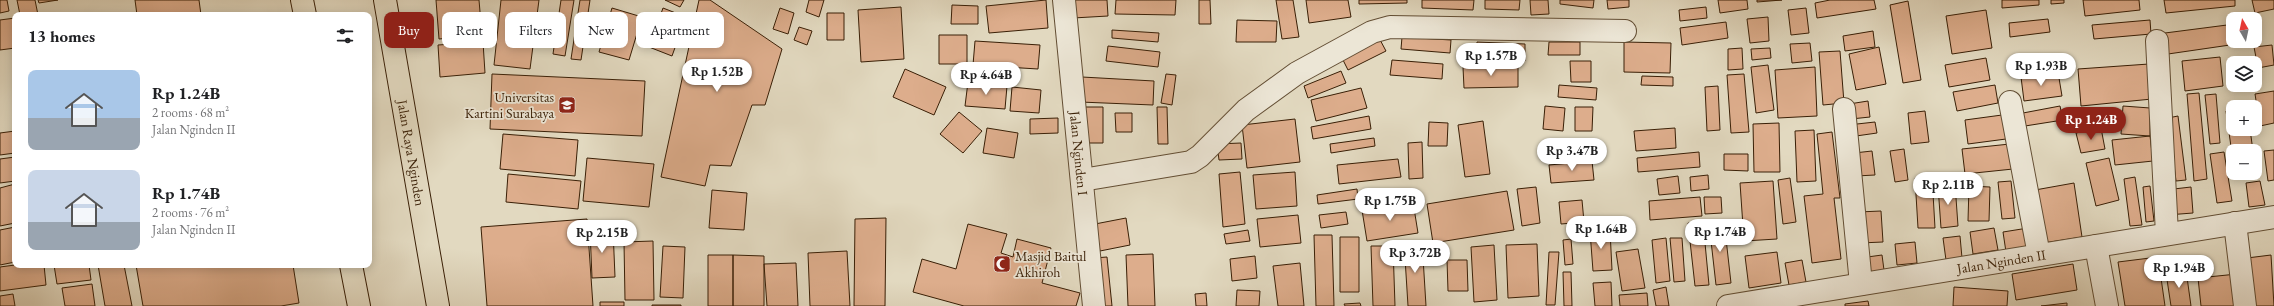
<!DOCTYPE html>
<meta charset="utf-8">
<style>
body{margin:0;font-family:"EB Garamond",serif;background:#f6f6f6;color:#202124;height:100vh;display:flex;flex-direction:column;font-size:15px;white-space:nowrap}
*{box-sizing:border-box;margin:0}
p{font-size:13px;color:#757577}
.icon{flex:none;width:22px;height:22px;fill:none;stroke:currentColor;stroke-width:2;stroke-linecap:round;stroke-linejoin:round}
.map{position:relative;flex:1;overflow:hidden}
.drawer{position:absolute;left:12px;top:12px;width:360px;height:256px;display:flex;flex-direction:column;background:#fff;border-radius:8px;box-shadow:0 2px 10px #0003}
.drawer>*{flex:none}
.guide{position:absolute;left:384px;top:12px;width:380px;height:36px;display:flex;gap:8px}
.needle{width:26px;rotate:351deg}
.tools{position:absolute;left:2226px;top:12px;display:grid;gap:8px}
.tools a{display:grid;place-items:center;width:36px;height:36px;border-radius:8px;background:#fff;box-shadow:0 2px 10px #0003;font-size:20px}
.price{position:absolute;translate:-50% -34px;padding:0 9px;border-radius:14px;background:#fff;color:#222;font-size:13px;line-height:26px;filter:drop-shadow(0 1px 2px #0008)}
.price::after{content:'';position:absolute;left:50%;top:24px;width:12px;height:9px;margin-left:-6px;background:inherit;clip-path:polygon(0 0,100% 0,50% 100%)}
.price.selected{background:#8f2418;color:#fff}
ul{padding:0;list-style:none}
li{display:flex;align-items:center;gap:12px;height:100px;padding:0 16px}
li span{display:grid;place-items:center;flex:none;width:112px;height:80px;border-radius:8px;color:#555}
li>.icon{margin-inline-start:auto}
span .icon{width:48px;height:48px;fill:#fffc;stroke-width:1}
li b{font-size:17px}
h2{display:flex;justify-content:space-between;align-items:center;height:48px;padding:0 16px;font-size:17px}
.pill{padding:0 14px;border-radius:8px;background:#fff;box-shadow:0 2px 10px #0003;font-size:14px;line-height:36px}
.pill.selected{background:#8f2418;color:#fff}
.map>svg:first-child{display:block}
.building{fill:#ddad8c;stroke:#391f06}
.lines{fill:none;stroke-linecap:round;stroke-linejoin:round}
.minor-casing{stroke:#634e34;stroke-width:24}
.major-casing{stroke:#391f06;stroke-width:24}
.minor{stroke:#ece6d6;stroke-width:22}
.major{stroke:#e2d9c0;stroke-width:22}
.labels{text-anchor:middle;stroke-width:3.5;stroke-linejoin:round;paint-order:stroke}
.poi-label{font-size:14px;fill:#391f06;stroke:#ece6d6;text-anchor:end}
.street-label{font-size:14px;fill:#391f06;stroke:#ece6d6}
</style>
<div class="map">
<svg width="2274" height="306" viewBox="0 0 2274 306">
<rect width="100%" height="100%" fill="#e2d9c0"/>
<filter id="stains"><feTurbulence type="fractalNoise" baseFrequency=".005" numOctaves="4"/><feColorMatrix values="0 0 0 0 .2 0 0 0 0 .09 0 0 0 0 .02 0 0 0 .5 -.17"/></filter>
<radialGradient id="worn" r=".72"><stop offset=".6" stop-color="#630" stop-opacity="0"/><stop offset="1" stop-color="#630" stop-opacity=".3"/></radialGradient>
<!-- building -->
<path class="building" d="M0,0H7L9,11L0,13Z
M17,0H35L38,15H20Z
M38,0H58L39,3Z
M135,0H199L201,15H137Z
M436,0H479L482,35L439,39Z
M501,0H539L530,69L494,65Z
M561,0H574L565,56L553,54Z
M580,0H590L581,60L571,59Z
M665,0H684L680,7Z
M699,0H710L782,49L765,105H752L731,166L710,165L705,186L661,177Z
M809,0H824L819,17L806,12Z
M1046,0L1048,28L989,33L986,6Z
M1072,0H1107L1108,16L1073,18Z
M1116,0H1176L1175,15L1115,14Z
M1199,0H1210L1211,24H1199Z
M1276,0H1293L1299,37L1282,39Z
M1306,0H1348L1351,17L1309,23Z
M1359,0H1407V3L1359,4Z
M1422,0H1474L1473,10L1422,8Z
M1485,0H1520L1519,10L1485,9Z
M1530,0H1548L1549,14L1531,15Z
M1560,0H1594L1593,8L1560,4Z
M1607,0H1629V7L1608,9Z
M1718,0H1747L1748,9L1720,13Z
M1757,0H1782L1757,2Z
M1830,0H1874L1876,9L1817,18L1815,3Z
M2002,0H2039V5L2002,8Z
M2051,0H2064V3L2051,4Z
M2083,0H2139L2140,10L2085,16Z
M2164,0H2235V6L2166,13Z
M2252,0H2274V9L2255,13Z
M1908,1L1921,80L1903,83L1890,5Z
M952,5L978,6V24H951Z
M901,7L904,59L861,62L858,10Z
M1706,7L1707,18L1680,21L1679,10Z
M612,8L642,17L629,60L599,52Z
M663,8L686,17L672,56L649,47Z
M780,8L794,13L788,34L773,29Z
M1806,8L1809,33L1791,35L1788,10Z
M1986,10L1992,48L1952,54L1946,16Z
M827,13H844V40H827Z
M1768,17L1769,41L1750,43L1747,19Z
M15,18V48L0,50V20Z
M2048,19L2050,32L2010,37L2009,23Z
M1237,20L1277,21L1276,42H1236Z
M2150,20L2151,34L2094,39L2092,25Z
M1726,22L1728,38L1682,45L1680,28Z
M2227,25L2230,45L2168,54L2165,33Z
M799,27L812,31L807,45L794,40Z
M1112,30L1159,33L1158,42L1112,38Z
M1873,31L1875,47L1845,51L1843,36Z
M939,35H967V64H939Z
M1378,36L1386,51L1348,70L1340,54Z
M1402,37L1451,40L1450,53L1401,49Z
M975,41L1040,45L1038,69L973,65Z
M483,42L485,73L440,77L438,45Z
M1477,42L1525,44V61L1476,59Z
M1549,42H1580V55H1548Z
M1624,42L1671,43L1670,73L1624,72Z
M1810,43L1812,61L1792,63L1790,44Z
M2272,45L2274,65L2258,68L2254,47Z
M1108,46L1160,52L1158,67L1106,61Z
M1879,47L1886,84L1856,90L1849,54Z
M1742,48L1743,69L1728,70V49Z
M1770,48L1771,58L1752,60L1751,49Z
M1840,51L1844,103L1823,105L1819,52Z
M2220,57L2223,86L2185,91L2182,61Z
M1986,58L1990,80L1949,87L1945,65Z
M1392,60L1443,64L1442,79L1390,75Z
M1570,61H1591V82H1571Z
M2149,64L2152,99L2081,106L2078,69Z
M1768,65L1774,110L1756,113L1751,67Z
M1518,66V87L1464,88L1463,67Z
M1815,67L1817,116L1778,118L1775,70Z
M905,69L946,87L934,115L893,97Z
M1341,71L1346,83L1308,98L1304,86Z
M2058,72L2062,96L2024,101L2021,77Z
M492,74L645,81L642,136L490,129Z
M1166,74L1176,75L1172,105L1161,103Z
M1744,74L1749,132L1731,133L1727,75Z
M1642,76L1673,77V86L1641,85Z
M1082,77L1154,81L1153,105L1080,102Z
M968,82L1007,86L1005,109L965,106Z
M1559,85L1597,88L1596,100L1558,97Z
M1995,85L1998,103L1957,111L1953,92Z
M1718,86L1720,130L1707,131L1705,87Z
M1012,87L1041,90L1039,113L1010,111Z
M1361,88L1367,108L1316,121L1311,100Z
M2274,91V123L2260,126L2255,94Z
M2199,93L2207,179L2194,181L2187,94Z
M2216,94L2220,143L2210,144L2205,95Z
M1868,101L1870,117L1851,119L1849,104Z
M1545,106L1565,108L1563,131L1543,129Z
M2060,106L2063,120L2025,126L2023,113Z
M2123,106L2150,108V136L2121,134Z
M1083,107H1103V143H1082Z
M1157,107H1167L1168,144H1158Z
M1575,107H1593L1592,131H1575Z
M2233,110V129H2250L2253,151H2233V161L2226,111Z
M1925,111L1929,142L1911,144L1908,113Z
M959,112L982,131L963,153L940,134Z
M1115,113H1132V132H1116Z
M2002,115L2006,139L1968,144L1965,120Z
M1369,116L1371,129L1313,139L1311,127Z
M2178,116L2186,180L2176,181L2168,118Z
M1058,118V133L1030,134V119Z
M1295,119L1300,162L1247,168L1242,125Z
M1483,121L1490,174L1465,177L1458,125Z
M1429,122L1448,123L1447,146H1428Z
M1875,122L1877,133L1849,137L1848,125Z
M1779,123L1780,172H1754L1753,124Z
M987,128L1018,133L1014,158L983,153Z
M1675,128L1676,148L1636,151L1634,131Z
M2101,128L2105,149L2081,153L2076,133Z
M1814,130L1816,181L1797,182L1795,131Z
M15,131V153L0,155V133Z
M1832,132L1840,198H1834L1841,259L1812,263L1804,196L1823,194L1817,134Z
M503,134L578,140L575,176L500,169Z
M2150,136L2153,161L2115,165L2112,140Z
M1374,138L1375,146L1331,153L1330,144Z
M1422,142L1423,178L1409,179L1408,143Z
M1241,143L1242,159L1219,160L1217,144Z
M2010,144L2013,169L1965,174L1962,149Z
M1904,149L1908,180L1895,182L1890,151Z
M2274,150V180L2268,181L2264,151Z
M1872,151L1875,175L1856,176L1854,153Z
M1699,152L1700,167L1638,172L1637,158Z
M2224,152L2232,201L2217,203L2210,154Z
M1724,154H1748V171L1724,170Z
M15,157V181L0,183V159Z
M587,158L654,164L649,207L583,201Z
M2109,158L2119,200L2096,206L2086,163Z
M1398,159L1401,177L1339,184L1337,165Z
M1592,161L1594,180L1551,183L1549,165Z
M2255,162L2257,173L2235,176V173H2255Z
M1240,172L1245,224L1223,227L1219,174Z
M1295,172L1297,206L1256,209L1253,175Z
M508,174L581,181L578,209L506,202Z
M1708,175L1709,189L1691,191L1690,177Z
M1678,176L1680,193L1659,195L1657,179Z
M1932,176L1935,228H1918L1915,178Z
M2135,177L2142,225L2130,226L2124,179Z
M1790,178L1796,222L1783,224L1778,180Z
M1773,181L1777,239L1744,241L1740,183Z
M2011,181L2015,218L2002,219L1998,182Z
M2260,181L2265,205L2249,207L2246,183Z
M2074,183L2082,237L2044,243L2035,190Z
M15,184V223L0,226V188Z
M1955,184L1958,226L1941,228L1938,186Z
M1969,186L1990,187L1989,221H1968Z
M2150,186L2154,221L2146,222L2143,187Z
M1536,187L1540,223L1522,226L1517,189Z
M2191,187L2193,213L2167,215L2165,190Z
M1357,189L1358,199L1318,204L1317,195Z
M712,190L747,193L744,230L709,228Z
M1507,191L1514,230L1433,243L1427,204Z
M1700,197L1702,216L1650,220L1649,201Z
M1704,197H1721L1722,213L1705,214Z
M1582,200L1584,222L1561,224L1559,202Z
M1413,202L1418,233L1367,241L1362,210Z
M1881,211L1883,242L1860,243L1858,212Z
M1346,212L1348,224L1321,228L1319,215Z
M1298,215L1301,243L1260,247L1257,219Z
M886,218L885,306H854L855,219Z
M1126,218L1130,245L1100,251L1095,224Z
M587,219L593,306H487L481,227Z
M1724,221L1731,283L1716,285L1709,223Z
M1703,222L1709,285L1695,286L1688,223Z
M968,224L1007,234L1001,253L1013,257L1017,239L1051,248L1042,283L1080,293L1076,306H964L913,292L922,259L956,269Z
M15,227V262L0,265V230Z
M1994,228L1998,250L1973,254L1970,232Z
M2028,228L2031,248L2006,252L2003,232Z
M613,229L615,277L592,278L590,230Z
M1248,230L1250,241L1226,244L1224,234Z
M1610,230L1612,270L1593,271L1590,231Z
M1314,235H1332L1334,306H1316Z
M1960,236L1962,258L1946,260L1943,238Z
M1340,237H1359V292H1340Z
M1666,238L1670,281L1656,283L1652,240Z
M1670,238H1682L1685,281L1674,282Z
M1571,239L1573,264L1565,265L1563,240Z
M653,241L654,300H625L624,242Z
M1422,241L1426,306H1408L1404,242Z
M1915,242L1917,263L1897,265L1895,244Z
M1537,244L1539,296L1508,298L1506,245Z
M1494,245L1497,300L1474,302L1471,247Z
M663,246L685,247L683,298L660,297Z
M1371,246H1393L1395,306H1373Z
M1638,249L1645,288L1622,291L1616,252Z
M847,251L850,306H810L808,253Z
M1549,252H1559L1555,305H1546Z
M1777,252L1781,283L1749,288L1745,256Z
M1153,254L1155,306H1128L1126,255Z
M708,255H733V306H708Z
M733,255L764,256V306H733Z
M1882,255L1884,270L1863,273L1860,258Z
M2271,255L2274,306H2251L2247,258Z
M1255,256L1257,278L1232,281L1230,259Z
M1107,257L1112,306H1100L1094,258Z
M2158,257L2165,306H2125L2118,262Z
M1447,260H1467L1468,291H1448Z
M1802,260L1806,282L1789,285L1785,263Z
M796,263L798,306H767L764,264Z
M1300,263L1304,306H1278L1273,266Z
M2073,264L2077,290L2016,300L2012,274Z
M15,265H44L46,285L0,291V267Z
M54,265H89L91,280L57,284Z
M98,265H124L132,306H105Z
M136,265H293L299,303L281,306H143Z
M2186,270L2191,306H2171L2166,273Z
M1563,272H1571L1572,306H1564Z
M2237,274L2241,306H2201L2198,278Z
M1611,282L1612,306H1595L1593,283Z
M92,284L95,306H65L62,288Z
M1666,287L1669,306H1656L1653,290Z
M1954,287L2008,291L2007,306H1953Z
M1237,290L1260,291L1259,306H1236Z
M1206,293L1207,306H1196L1195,294Z
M1647,293L1648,306H1620L1619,295Z
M13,294L15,306H0V296Z
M1868,301L1869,306H1845V304Z
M600,302H624V306H600Z
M1360,303L1361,306H1345L1344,304Z
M2067,303V306H2041Z
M652,305H681V306H652Z"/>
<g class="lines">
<defs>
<g id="minor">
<path id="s1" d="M1064,0L1094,306"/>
<path d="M2157,41L2167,234"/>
<path d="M2010,102L2039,255"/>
<path d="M1844,109L1861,284"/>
<path d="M1082,180L1191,162L1200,156L1246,110L1297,73L1372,32L1390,27L1625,31"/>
<path d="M2235,223L2245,306"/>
<path d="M2096,246L2107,306"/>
<path id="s2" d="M1728,306L2274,217"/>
</g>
<g id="major">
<path d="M302,0L305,15"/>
<path id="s3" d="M385,0L438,306"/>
<path d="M351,265L359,306"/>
</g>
</defs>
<!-- minor casing -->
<use href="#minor" class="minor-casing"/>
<!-- major casing -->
<use href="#major" class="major-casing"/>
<!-- minor -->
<use href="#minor" class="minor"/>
<!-- major -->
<use href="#major" class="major"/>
</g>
<!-- icons -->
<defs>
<symbol id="university-square" viewBox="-11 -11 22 22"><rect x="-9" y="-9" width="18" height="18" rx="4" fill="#8f2418" stroke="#ece6d6"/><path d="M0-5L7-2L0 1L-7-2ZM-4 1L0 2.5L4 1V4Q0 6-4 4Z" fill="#fff"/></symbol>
<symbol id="mosque-square" viewBox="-11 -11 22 22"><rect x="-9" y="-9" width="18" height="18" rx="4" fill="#8f2418" stroke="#ece6d6"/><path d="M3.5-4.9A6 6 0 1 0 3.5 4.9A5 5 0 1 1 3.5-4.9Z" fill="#fff"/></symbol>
</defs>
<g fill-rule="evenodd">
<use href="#university-square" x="557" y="95" width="20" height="20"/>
<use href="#mosque-square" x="992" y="254" width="20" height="20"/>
</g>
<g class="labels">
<!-- poi labels -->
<g class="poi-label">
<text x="554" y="102">Universitas<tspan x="554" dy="16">Kartini Surabaya</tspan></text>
<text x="1015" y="261" text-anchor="start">Masjid Baitul<tspan x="1015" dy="16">Akhiroh</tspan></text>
</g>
<!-- street labels -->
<g class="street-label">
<text dy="5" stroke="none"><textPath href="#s3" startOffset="155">Jalan Raya Nginden</textPath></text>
<text dy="5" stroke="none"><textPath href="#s1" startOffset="154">Jalan Nginden I</textPath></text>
<text dy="5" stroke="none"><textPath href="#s2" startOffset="277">Jalan Nginden II</textPath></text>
</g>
</g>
<rect width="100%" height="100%" filter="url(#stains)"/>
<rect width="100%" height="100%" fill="url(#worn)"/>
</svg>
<div class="tools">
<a><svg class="needle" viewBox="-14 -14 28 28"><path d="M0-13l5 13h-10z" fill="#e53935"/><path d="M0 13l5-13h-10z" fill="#757577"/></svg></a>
<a><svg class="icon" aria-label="layers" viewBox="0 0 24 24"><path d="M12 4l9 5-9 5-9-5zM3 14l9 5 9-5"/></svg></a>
<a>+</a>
<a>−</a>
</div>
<b class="price" style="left:1491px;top:77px">Rp 1.57B</b>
<b class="price" style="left:2041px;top:87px">Rp 1.93B</b>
<b class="price" style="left:717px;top:93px">Rp 1.52B</b>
<b class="price" style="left:986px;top:96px">Rp 4.64B</b>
<b class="price selected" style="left:2091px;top:141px">Rp 1.24B</b>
<b class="price" style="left:1572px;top:172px">Rp 3.47B</b>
<b class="price" style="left:1948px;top:206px">Rp 2.11B</b>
<b class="price" style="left:1390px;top:222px">Rp 1.75B</b>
<b class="price" style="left:1601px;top:250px">Rp 1.64B</b>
<b class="price" style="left:1720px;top:253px">Rp 1.74B</b>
<b class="price" style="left:602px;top:254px">Rp 2.15B</b>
<b class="price" style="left:1415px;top:274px">Rp 3.72B</b>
<b class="price" style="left:2179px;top:289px">Rp 1.94B</b>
<div class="guide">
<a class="pill selected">Buy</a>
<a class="pill">Rent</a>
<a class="pill">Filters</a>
<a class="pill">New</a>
<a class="pill">Apartment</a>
</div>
<section class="drawer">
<h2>13 homes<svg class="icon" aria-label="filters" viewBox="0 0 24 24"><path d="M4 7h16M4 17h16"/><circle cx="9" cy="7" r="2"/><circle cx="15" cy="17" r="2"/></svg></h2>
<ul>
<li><span style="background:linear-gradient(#a9c7e8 60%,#9aa5b1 0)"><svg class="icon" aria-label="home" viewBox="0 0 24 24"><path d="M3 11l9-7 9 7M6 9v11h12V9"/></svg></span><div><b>Rp 1.24B</b><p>2 rooms · 68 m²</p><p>Jalan Nginden II</p></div></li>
<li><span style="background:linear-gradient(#c9d6e8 65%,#9aa5b1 0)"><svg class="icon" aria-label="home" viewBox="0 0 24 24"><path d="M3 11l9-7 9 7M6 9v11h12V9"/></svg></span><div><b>Rp 1.74B</b><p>2 rooms · 76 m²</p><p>Jalan Nginden II</p></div></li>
</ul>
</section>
</div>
